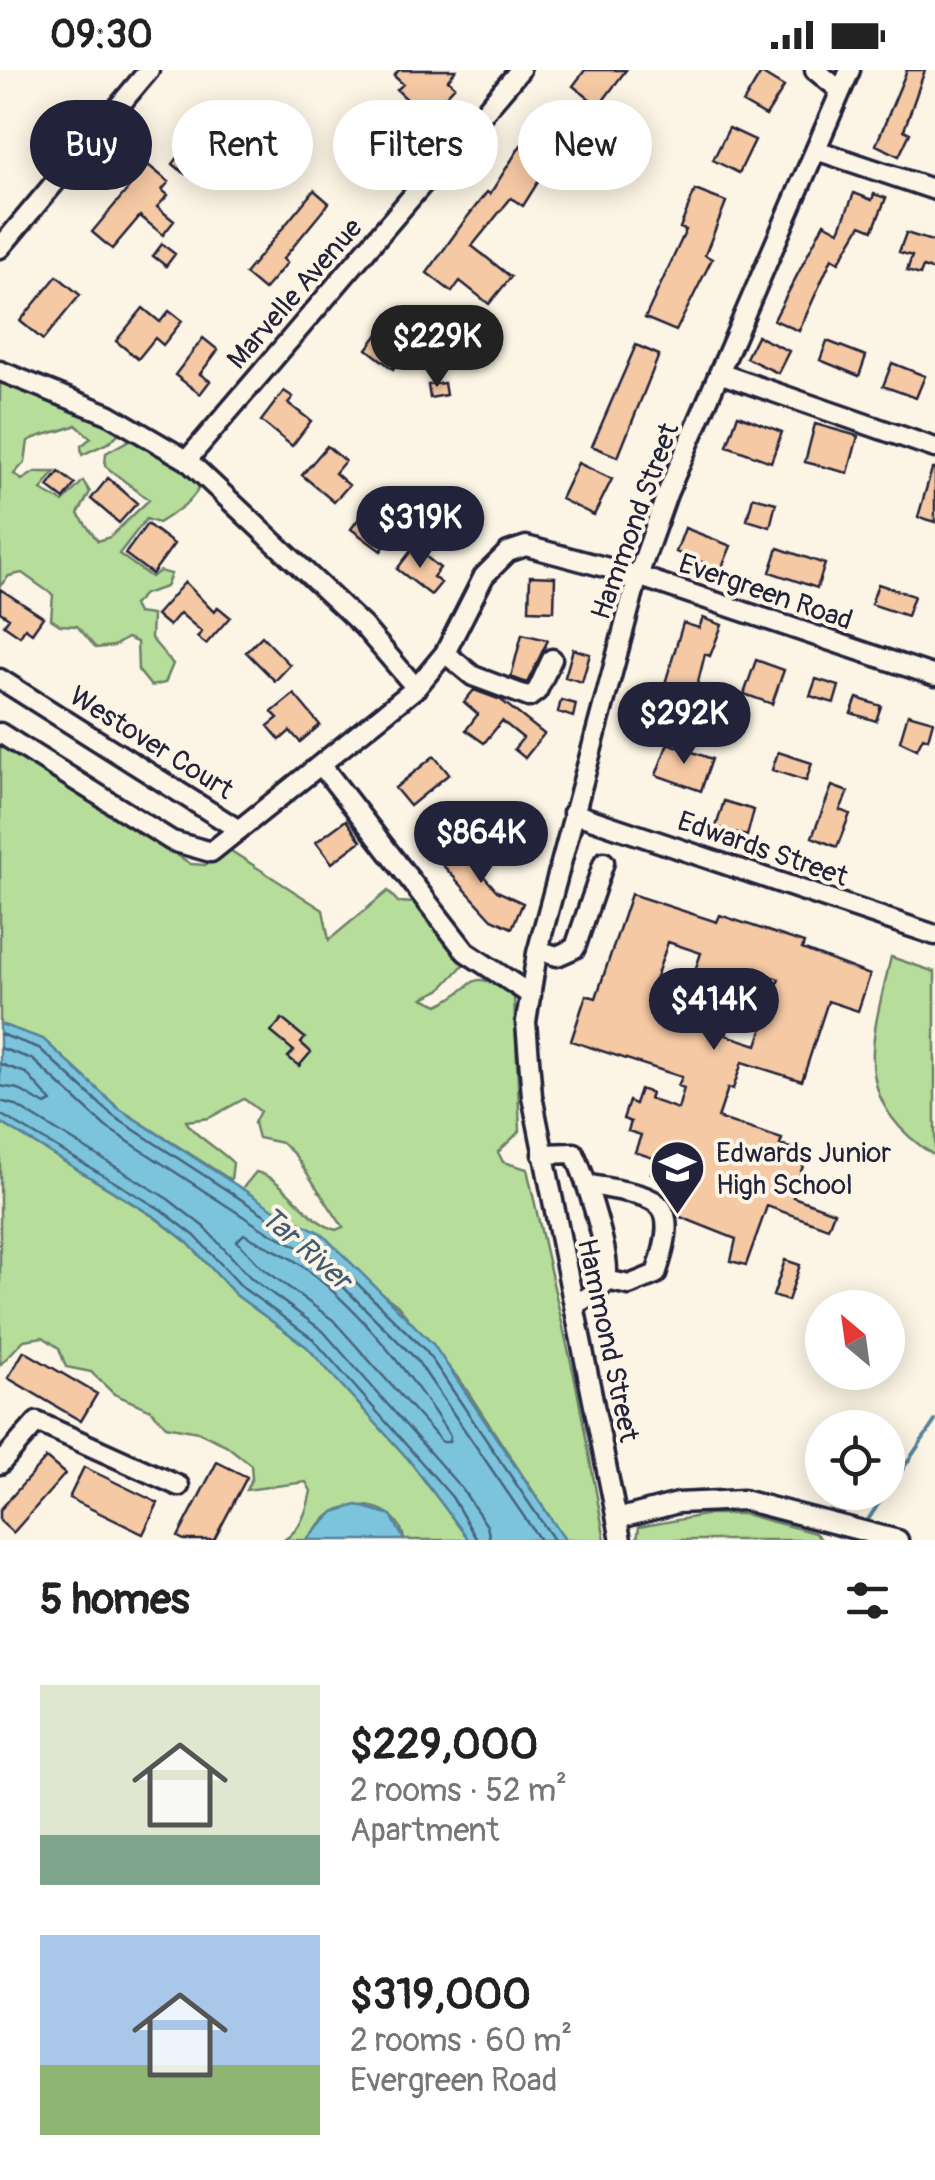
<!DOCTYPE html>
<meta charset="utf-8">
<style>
body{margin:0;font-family:Pangolin,sans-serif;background:#f2f2f2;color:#222;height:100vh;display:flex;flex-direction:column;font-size:38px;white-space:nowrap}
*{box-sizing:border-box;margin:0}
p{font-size:32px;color:#767676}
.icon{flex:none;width:55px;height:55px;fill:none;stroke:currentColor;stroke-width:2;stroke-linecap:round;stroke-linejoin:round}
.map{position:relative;height:1470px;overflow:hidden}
.drawer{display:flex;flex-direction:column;background:#fff;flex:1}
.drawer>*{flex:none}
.banner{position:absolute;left:30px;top:30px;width:875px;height:90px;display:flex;gap:20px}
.needle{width:65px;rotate:331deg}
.fabs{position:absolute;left:805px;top:1220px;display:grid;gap:20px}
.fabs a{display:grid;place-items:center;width:100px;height:100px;border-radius:50%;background:#fff;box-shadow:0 5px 25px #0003;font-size:50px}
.price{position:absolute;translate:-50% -85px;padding:0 22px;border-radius:35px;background:#22223b;color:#fff;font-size:32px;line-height:65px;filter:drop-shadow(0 2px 5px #0008)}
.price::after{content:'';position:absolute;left:50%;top:60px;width:30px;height:22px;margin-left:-15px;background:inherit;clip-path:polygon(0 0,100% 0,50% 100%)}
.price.active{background:#222;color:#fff}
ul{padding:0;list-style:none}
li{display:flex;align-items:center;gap:30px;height:250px;padding:0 40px}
li span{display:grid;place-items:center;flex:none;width:280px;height:200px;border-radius:0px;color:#555}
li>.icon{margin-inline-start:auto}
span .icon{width:120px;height:120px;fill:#fffc;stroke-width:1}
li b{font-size:42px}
h2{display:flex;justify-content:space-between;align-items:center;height:120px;padding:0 40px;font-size:42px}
.tag{padding:0 35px;border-radius:45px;background:#fff;box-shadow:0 5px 25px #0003;font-size:35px;line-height:90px}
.tag.active{background:#22223b;color:#fff}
.status{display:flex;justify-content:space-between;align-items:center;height:70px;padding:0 50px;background:#fff;direction:ltr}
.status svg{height:28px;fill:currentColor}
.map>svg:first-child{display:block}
.green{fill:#b6dd99;stroke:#6c806a;stroke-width:2.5}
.water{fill:#7bc4dc;stroke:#57839c;stroke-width:2.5}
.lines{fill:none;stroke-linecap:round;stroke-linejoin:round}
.shore{stroke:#46637b;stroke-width:2.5}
.stream{stroke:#57839c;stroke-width:4}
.building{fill:#f5c9a4;stroke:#22223b;stroke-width:2.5;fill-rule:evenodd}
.minor-casing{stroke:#22223b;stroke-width:25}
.minor{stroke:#fcf5e5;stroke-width:18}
.labels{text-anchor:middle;stroke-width:8;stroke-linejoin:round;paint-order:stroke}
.street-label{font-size:28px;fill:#22223b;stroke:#fcf5e5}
.poi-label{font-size:28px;fill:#22223b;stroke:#fcf5e5;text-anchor:start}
.water-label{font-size:30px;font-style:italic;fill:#415b73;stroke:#fcf5e5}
</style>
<div class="status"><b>09:30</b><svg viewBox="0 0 49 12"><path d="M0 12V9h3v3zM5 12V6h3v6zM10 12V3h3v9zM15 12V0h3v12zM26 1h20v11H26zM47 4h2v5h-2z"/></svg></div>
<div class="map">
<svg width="935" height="1470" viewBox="0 0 935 1470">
<rect width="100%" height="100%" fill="#fcf5e5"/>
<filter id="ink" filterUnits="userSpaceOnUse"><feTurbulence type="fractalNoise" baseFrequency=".01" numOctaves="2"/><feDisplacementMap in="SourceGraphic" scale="20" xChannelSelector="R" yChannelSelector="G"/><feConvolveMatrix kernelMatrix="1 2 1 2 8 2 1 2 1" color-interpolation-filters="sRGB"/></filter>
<g filter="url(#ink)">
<!-- green -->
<path class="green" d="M0,309L106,347L120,362L110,372L82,385L81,376L91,368L76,355C59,363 43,363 28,371L25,392L14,404L22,410L35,402H55L41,420L63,432L83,411L90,422L78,444L98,471L110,467L149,430L105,396L106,383L133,368L155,377L202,411C195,431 176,442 158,453L146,449L119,484L151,507L160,501L171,504L166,517L144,524L133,535L137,543L152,545L151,568L173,594L165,613L151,616L138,600L137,572L127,568L114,576L96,578L77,556L60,555L51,549L53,525L22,503L9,506L0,516Z
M0,670L191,794L206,795L228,779L323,840L329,870L388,821L398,832L416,833L464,894L440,920L423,928L438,935C482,915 465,895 514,926L520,1061L498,1082L503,1092L527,1099L576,1314L605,1470H565L462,1313L397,1235L242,1119L256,1102C285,1108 305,1150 336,1160L343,1157L295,1085L282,1073L258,1068L254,1053L260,1041L244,1029L209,1048L186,1051C196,1068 219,1078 233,1093L231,1110L118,1038L43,969L0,954Z
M891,887L935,902V1086C849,1031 871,971 891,887Z
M0,1052L154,1147L188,1173L236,1225L307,1277L409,1390L469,1470H404C400,1437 360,1428 334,1442C322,1449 315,1460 306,1470H284C301,1459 307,1441 311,1421L306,1412L246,1420L252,1408L251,1395L226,1375L198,1362L166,1356L151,1340L114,1324L91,1302L66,1297L59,1278L43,1267L24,1270L0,1295Z
M710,1444H744L815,1463L822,1470H637L639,1457Z"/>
<!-- water -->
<path class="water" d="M0,954L43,969L118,1038L273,1139L321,1163L433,1274L565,1470H469L409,1390L307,1277L236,1225L188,1173L155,1147L0,1052Z
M357,1435L391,1445L404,1470H306L334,1442Z"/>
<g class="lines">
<!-- shore -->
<path class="shore" d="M0,964L39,978L113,1046L268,1147L315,1172L426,1281L554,1470
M0,978L32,989L106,1057L261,1158L308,1182L416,1289L540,1470
M0,994L26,1003L52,1032L45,1035L18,1019L0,1016
M0,1031L15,1035L168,1129L204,1157L251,1208L323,1261L462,1419L487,1456L490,1470
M0,1044L160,1139L195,1166L243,1218L313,1269L452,1427L477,1470
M244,1164C261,1175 282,1182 298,1193C358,1236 411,1305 450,1366L449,1372H442L333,1250L261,1197L237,1171Z"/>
<!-- stream -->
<path class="stream" d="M888,1421L935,1351
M864,1456L886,1422"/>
</g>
<!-- building -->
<path class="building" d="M399,0H456L448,10L455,16L426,47L397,20L403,14L394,6Z
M585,0H626L599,36L573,16Z
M907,0H925L904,60L910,63L899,86L876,75Z
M761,3L784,17L766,46L743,33Z
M376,37L405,62L368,104L340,79Z
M555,38L591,63L575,86L539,60Z
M211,44L226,57L185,104L173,94Z
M729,58L755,70L739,103L713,90Z
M521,75L550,93L523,136L511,128L472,176L511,207L489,234L460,211L452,222L427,203L465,150L487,122L490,124Z
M148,95L169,112L162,120L168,125L157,137L174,151L163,165L140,146L112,179L92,162Z
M314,120L329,133L283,189L287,193L264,220L245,204Z
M695,120L726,132L705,185L712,189L676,261L645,248L686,160L680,158Z
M854,123L872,130L874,124L886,128L873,160L861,155L839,192L832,188L799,261L774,250L824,153L839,161Z
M906,163L935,172V201L923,197L920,205L907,201L912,186L899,182Z
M162,174L175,184L166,196L153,186Z
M57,206L80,225L43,270L20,251Z
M143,238L160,252L169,241L182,251L163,275L155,268L138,289L116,271Z
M390,248L417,268L393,299L367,279Z
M757,266L789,281L778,303L746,288Z
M203,268L218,280L200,304L210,311L200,324L175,305Z
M827,271L866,286L859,306L820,290Z
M636,275L659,285L618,387L592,376Z
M892,293L925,306L916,328L883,316Z
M444,313L446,325L430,328L428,315Z
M284,321L293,327L288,333L311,351L292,376L261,351Z
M738,345L782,362L771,392L727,376Z
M815,354L858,366L848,403L805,392Z
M327,376L345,391L335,403L349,415L334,432L302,405Z
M578,393L612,409L594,445L561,429Z
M932,399H935V452L918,447Z
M59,402L75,414L64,429L48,417Z
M108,408L137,433L119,453L91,429Z
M753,427L776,433L770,457L747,450Z
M371,432L401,455L381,481L351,459Z
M147,454L174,474L152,504L125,484Z
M685,458L731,476L721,500L676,482Z
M414,477L440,498L433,507L441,513L431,525L397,499Z
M778,478L825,494L817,518L770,502Z
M530,506L555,507L554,541L529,540Z
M185,512L214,542L218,537L230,547L206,574L197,567L202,562L180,543L169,556L156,545Z
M878,514L914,526L907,546L871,534Z
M0,519L43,547L32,563L25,558L20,566L4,555L9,548L0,542Z
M703,548L722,555L710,586L705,584L695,624L664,617L683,553L699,558Z
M522,564L548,570L527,613L511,607Z
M262,566L290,595L275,611L246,582Z
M573,579L590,584L582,612L565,607Z
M756,590L784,600L772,634L744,624Z
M816,609L839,616L834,633L810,626Z
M474,620L501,630L544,664L525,688L514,679L523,668L502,651L484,673L466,660L478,644L464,632Z
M294,624L320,655L300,672L290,661L280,670L268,656L278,648L272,642Z
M857,628L881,636L876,651L851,643Z
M561,630L576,634L573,647L558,642Z
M908,644L933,651L928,669L923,667L917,679L900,671Z
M668,673L712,689L701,721L656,705Z
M778,682L812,693L806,711L772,700Z
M434,686L449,704L410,736L395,718Z
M832,716L848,722L840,740L850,744L837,777L812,767Z
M724,731L754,740L747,766L716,757Z
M346,750L361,771L332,793L316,772Z
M466,770L480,787L472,793L497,821L523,833L512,858L492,849L440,792Z
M631,824L717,852L720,845L804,873L802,879L870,905L858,941L828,931L802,1011L742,992L733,1019L728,1018L718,1048L782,1069L780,1075L807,1083L793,1127L834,1142L828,1158L767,1136L746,1195L731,1191L736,1169L678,1146L672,1132L678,1112L651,1103L656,1089L635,1082L641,1065L628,1061L631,1052L623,1049L629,1031L635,1034L640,1019L651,1023L649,1029L678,1039L684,1018L678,1016L682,1007L571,971L586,925L596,928ZM668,872L701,883L685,930L652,919ZM748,899L779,909L757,975L726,965Z
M282,949L305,968L301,973L311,982L299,996L288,987L294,981L271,962Z
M785,1190L800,1195L788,1231L773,1226Z
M24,1281L97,1324L81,1351L8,1308Z
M46,1388L65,1404L13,1463L0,1451V1440Z
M217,1392L247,1407L214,1470H184L178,1467Z
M84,1397L158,1433L143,1464L69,1428Z"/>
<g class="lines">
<defs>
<path id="minor" d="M815,0L841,21
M816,80L935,120
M0,178L149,0
M0,301L108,344L187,390L363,556L416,618
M719,303L935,378
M187,390L520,0
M445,583L473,606L529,627L537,621L552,589
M0,609L239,760
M0,663L172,771L211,782L416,618L445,583L484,506L508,482L526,476L638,506L935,606
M322,696L466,882L531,925
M573,743L935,865
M538,880L557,886L575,878L604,792
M542,1084L574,1083C584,1104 613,1189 606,1209C602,1221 587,1227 576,1234
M586,1114C658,1128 683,1124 656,1204L629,1215L606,1210
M0,1394L37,1352L179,1416
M617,1449L678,1433L743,1430L898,1470
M621,1470L532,1026L526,952L537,883L638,506L667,424L850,0"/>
</defs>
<!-- minor casing -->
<use href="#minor" class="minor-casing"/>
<!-- minor -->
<use href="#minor" class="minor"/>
</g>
</g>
<!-- icons -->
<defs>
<symbol id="school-pin" viewBox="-11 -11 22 30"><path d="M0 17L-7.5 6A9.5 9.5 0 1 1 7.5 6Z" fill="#22223b" stroke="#fcf5e5"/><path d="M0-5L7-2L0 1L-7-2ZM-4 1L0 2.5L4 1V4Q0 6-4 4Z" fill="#fff"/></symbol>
</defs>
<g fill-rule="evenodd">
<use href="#school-pin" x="646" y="1066" width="63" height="86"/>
</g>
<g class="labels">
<!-- street labels -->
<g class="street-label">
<text transform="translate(294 223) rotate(-49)" y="10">Marvelle Avenue</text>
<text transform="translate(634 451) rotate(-70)" y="10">Hammond Street</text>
<text transform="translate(766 521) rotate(19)" y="10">Evergreen Road</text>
<text transform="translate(152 672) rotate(32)" y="10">Westover Court</text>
<text transform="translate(763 778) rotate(19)" y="10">Edwards Street</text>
<text transform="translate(609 1270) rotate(78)" y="10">Hammond Street</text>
</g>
<!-- poi labels -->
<g class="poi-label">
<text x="716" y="1092">Edwards Junior<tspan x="716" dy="32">High School</tspan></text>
</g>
<!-- water labels -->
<g class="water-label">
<text transform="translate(306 1178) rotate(41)" y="10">Tar River</text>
</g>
</g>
</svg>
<div class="fabs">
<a><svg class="needle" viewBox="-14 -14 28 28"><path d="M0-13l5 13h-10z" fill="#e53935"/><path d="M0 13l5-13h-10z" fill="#767676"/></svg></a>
<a><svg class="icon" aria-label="locate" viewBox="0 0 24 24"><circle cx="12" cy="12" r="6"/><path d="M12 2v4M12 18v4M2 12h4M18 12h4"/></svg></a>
</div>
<b class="price active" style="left:437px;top:320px">$229K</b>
<b class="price" style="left:420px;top:501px">$319K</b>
<b class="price" style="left:684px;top:697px">$292K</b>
<b class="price" style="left:481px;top:816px">$864K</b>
<b class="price" style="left:714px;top:983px">$414K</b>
<div class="banner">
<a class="tag active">Buy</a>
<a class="tag">Rent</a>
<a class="tag">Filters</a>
<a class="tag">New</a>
</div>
</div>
<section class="drawer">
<h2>5 homes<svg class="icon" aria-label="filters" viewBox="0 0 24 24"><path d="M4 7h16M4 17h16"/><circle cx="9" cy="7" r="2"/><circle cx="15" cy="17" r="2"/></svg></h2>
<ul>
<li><span style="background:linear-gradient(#dfe7d0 75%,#7fa58c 0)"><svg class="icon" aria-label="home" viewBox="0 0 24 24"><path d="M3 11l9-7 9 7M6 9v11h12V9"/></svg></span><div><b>$229,000</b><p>2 rooms · 52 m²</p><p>Apartment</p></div></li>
<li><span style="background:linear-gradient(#a9c7e8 65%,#8fb573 0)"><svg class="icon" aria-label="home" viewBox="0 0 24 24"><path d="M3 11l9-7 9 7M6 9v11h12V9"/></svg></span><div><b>$319,000</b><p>2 rooms · 60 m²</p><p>Evergreen Road</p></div></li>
</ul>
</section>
